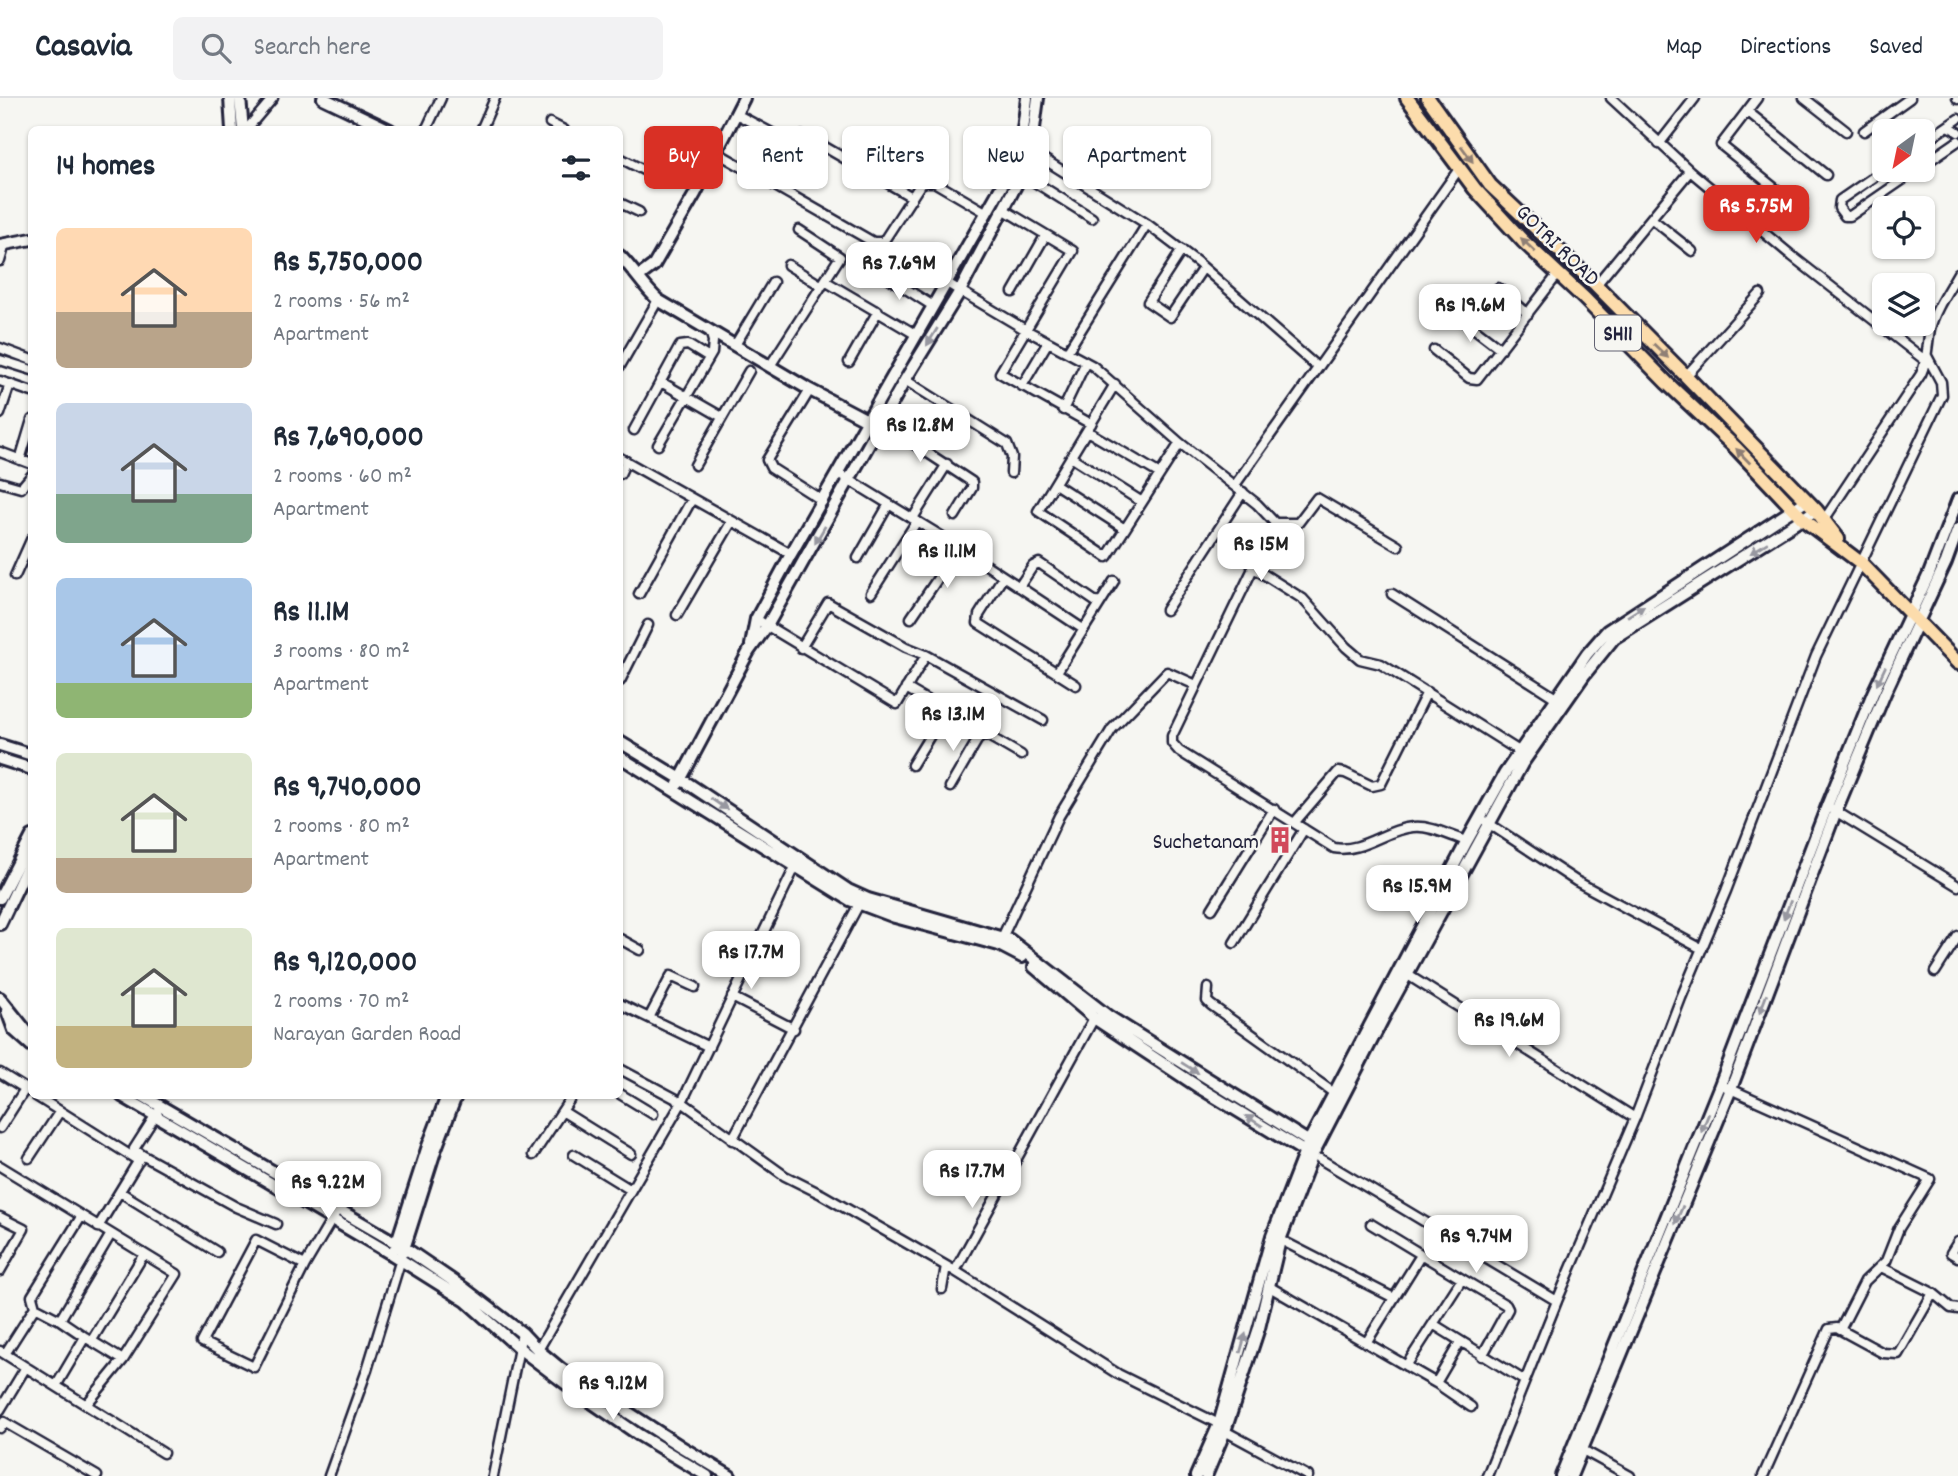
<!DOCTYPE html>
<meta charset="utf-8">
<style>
body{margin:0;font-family:Dekko,sans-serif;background:#f2f2f3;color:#1f2937;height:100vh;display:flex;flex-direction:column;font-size:26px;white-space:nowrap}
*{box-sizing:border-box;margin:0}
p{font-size:23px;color:#747a83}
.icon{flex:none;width:38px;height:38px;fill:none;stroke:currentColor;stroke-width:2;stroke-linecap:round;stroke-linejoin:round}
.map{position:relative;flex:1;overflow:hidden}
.details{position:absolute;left:28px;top:28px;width:595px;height:973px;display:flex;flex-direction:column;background:#fff;border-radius:10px;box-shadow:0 2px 5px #0004}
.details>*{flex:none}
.banner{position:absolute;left:644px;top:28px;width:665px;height:63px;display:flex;gap:14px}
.needle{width:46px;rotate:213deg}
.controls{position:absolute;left:1872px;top:21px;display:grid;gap:14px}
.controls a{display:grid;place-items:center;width:63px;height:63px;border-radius:10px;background:#fff;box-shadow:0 2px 5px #0004;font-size:35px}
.price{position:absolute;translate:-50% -60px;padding:0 16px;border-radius:14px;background:#fff;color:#222;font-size:23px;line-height:46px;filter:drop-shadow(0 2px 4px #0008)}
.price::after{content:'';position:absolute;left:50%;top:42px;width:21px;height:16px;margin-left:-10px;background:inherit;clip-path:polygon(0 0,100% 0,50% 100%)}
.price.active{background:#d93025;color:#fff}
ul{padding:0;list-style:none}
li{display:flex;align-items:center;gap:21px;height:175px;padding:0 28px}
li span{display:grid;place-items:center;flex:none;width:196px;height:140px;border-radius:10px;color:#555}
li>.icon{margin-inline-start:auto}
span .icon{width:84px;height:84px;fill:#fffc;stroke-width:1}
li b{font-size:30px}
h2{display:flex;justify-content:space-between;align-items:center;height:84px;padding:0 28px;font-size:30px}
.pill{padding:0 24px;border-radius:10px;background:#fff;box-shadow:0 2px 5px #0004;font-size:24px;line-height:63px}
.pill.active{background:#d93025;color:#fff}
header{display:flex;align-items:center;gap:42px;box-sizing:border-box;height:98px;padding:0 35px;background:#fff;border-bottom:2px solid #e0e1e3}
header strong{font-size:33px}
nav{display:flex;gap:38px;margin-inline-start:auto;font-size:24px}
.search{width:490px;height:63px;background:#f2f2f3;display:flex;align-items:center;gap:18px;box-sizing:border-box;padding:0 24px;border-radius:10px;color:#747a83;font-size:26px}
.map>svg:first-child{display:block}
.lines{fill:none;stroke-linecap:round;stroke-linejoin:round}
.street-casing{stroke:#22223b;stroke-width:13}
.secondary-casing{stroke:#22223b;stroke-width:16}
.primary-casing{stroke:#22223b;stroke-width:18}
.street{stroke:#f6f6f2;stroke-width:8}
.secondary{stroke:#f6f6f2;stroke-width:10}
.primary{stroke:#fcdcac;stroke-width:12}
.oneway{fill:#8f7f74}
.oneway2{fill:#9797a0}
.labels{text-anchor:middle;stroke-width:5;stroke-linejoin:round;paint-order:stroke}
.shield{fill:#f6f6f2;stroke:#626272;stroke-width:2}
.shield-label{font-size:21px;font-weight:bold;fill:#22223b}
.street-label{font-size:23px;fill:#22223b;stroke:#f6f6f2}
.poi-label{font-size:23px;fill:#22223b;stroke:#f6f6f2;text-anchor:end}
</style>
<header>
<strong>Casavia</strong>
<div class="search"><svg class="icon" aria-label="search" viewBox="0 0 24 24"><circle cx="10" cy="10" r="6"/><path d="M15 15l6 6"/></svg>Search here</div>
<nav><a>Map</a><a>Directions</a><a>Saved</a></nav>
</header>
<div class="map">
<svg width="1958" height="1378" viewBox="0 0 1958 1378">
<rect width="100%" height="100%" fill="#f6f6f2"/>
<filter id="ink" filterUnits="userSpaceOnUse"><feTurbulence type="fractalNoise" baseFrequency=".0143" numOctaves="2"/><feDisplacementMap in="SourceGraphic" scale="14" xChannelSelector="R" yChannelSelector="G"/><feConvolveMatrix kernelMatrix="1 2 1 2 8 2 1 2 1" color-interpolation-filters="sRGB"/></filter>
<g filter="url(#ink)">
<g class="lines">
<defs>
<path id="street" d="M1611,0L1690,73L1792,158L1926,263
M1757,0L1721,47L1802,112
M1804,0L1846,33
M1957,0L1958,1
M1747,13L1826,77
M736,16L785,42L802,38L809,40L912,99
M550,25L564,32
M1949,28L1958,34
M246,32L273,0
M426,32L441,0
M481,32L495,0
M1864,33L1910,0
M1923,45L1958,21
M1659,46L1695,0
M1026,50L1147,126L1197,164L1317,269
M716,54L873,144H882L885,141L920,87L925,84H934L987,115
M620,60L655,78
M1923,67L1958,43
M1885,71L1840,102L1839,110L1845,118H1850L1917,72
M1022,76L1092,120
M620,105L639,114
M1003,111L1073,153L1000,275L1091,326
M1652,121L1692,153
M1182,152L1148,204L1170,219L1203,170
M0,163L5,146
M788,167L822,188
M881,175L933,208
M825,183L915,236
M947,185L1026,232L1093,268L1180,345L1257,406L1275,425L1172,638V645L1179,653L1334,750C1362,755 1386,731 1413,729C1430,727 1450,738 1467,743
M1596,187L1690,73
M1498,190L1528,216
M1013,194L1045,138
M1458,218L1501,251
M735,247L773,184
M0,250L32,262
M1434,252L1469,280L1477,281L1558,176
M1067,254L1147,126
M0,262L32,272
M849,264L878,213
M620,268L658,202
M770,268L840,159L799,132
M1686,278L1760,196
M905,282L1007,346L1012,359L1011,375
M0,283L32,294
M661,284L722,319
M1115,286L1038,413L1107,459L1180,345
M1022,288L1048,244
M810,292L767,362L771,370L823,403
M1063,312L1086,264
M0,316L10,286
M870,317L972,384V390L955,418
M634,332L680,248L688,247L709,260
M1087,333L1160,376
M658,347L712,255L713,243L710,233
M0,354L32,366
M1071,359L1142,404
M620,360L791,456
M20,362L32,322
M695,367L749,273
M838,375L959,449L1083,531
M620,376L626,363
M0,384L21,390L32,377
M1055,386L1125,431
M1235,387L1459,71
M913,420L947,366
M1824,422L1921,276C1928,261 1927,247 1930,231C1935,211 1948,193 1958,175
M1275,425H1298L1317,400L1398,448
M858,460L889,406
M1252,469L1303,501L1346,549L1360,561L1381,566L1519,653
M15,478L32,440
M1003,479L979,517L978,525L1076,587
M1019,489L1033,468L1039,465L1099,506
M871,495L917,423
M639,496L692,401
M1392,496L1556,600
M1166,512L1243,394
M677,517L732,423
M911,520L959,449
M756,521L897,606L926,557L906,549L828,505L801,550
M926,557L1043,622
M1057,574L1114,483
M620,583L648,527
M906,590L1021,657
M912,667L945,613
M950,689L982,634
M1832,711L1958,788
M1485,723L1576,783L1702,851
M1295,724L1338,674L1345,675L1372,688L1381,686L1427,594
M1212,811L1274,711
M620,841L640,852
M1000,844L1059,718L1112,631L1167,574L1196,587
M1234,845L1304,731
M1403,874L1635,1020
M1935,874L1958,838
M1208,890L1207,903L1211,907L1334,995
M732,899L794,931
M620,906L709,949
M649,920L671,878L695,889
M620,971L682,1004L785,1078L821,1096L955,1173L1094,920
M0,975L29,993
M1726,989L1930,1081L1899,1130L1886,1163L1865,1183L1840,1232
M620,996L653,1016
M36,998L139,1063
M562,1013L631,1056
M0,1030L25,991
M732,1042L859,806
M142,1057L236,1109L276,1126
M533,1057L572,998
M574,1057L631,1092
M29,1060L60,1013
M1320,1061L1557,1203
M0,1068L177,1176L123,1262L85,1239L56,1288
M120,1094L217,1154
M0,1119L24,1131L0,1173
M81,1119L32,1198L35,1209L60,1222L85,1239
M1371,1126L1462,1181L1406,1268
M98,1129L142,1057L134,1051L157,1015
M1275,1139L1394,1200
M1958,1144L1951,1155L1958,1159
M305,1167L256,1142L202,1244L254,1269L305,1167L338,1111
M1881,1169L1933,1195
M955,1173L1118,1276L1219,1326
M1462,1181L1506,1207L1508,1211L1482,1258
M1268,1188L1436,1285L1471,1309
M942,1191L946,1168
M60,1222L111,1136
M1433,1226L1525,1283
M92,1242L144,1156
M1366,1245L1421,1157
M538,1252L682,1004L795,769
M0,1253L163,1355
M5,1256L35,1209
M1436,1285L1460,1244
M86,1307L123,1262
M0,1312L26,1269
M0,1330L4,1324L97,1378
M1221,1331L1308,1378
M1579,1350L1630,1378
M329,1378L367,1272L401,1161
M493,1378L522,1235
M1487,1378L1557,1203L1635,1020L1681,900L1726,793L1816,558L1942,297L1941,284L1927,258
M1763,1378L1829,1231L1837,1230L1883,1255L1898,1256L1933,1195L1951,1210L1958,1211"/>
<path id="secondary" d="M230,0L232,32
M240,0L243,32
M323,0L390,32
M0,147L32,141
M620,158C634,172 643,188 658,202L810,292L867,322
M638,179L654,167L695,96L744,0
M751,547L756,521L791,456L1012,70L1021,47L1027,0
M620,644L681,681L848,792L868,801L1010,842L1108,918L1314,1047
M0,647L32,657
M620,659L850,802L895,819L999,847L1022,859
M0,661L32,671
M678,686L749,553L767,528L905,282L960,193L1022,76L1031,53L1038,0
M0,800L32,738
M0,826L32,759
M1034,869L1094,920L1200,990L1310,1057
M0,900L32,940
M7,913L14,932L32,948
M122,998L393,1157L466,1203L519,1250L578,1295L639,1337L707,1378
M143,998L405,1150L465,1191L522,1235L538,1252L561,1271L680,1348L730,1378
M395,1150L428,1048L447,998
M403,1154L435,1053L456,998
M1196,1378L1219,1326L1272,1138L1309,1043L1467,743L1505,675L1587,556L1607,533L1806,403
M1206,1378L1225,1333L1259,1230L1280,1142L1312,1058L1388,911L1522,666L1585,576L1614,540L1816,412
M1561,1378L1720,987L1827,708L1873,595L1929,476L1958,401
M1571,1378L1731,991L1836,713L1885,595L1946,464L1958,431"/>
<path id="primary" d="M1407,0L1475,91L1523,143L1585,201L1667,285L1736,350L1804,422L1861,465L1958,565
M1428,0L1490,87L1596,187L1686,278L1816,412L1838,441"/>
</defs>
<!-- street casing -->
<use href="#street" class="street-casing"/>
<!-- secondary casing -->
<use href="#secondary" class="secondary-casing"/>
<!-- primary casing -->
<use href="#primary" class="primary-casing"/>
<!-- street -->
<use href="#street" class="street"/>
<!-- secondary -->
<use href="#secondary" class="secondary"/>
<!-- primary -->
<use href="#primary" class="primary"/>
</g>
<!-- one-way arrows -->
<defs><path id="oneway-solid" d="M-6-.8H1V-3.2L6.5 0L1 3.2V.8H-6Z" transform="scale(1.75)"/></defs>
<g class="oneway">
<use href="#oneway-solid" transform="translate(1467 56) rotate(54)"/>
<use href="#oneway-solid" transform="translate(1528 147) rotate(-136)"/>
<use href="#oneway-solid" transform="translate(1661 253) rotate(44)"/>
<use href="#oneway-solid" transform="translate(1743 358) rotate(-134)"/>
</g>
<g class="oneway2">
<use href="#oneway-solid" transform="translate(932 239) rotate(122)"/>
<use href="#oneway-solid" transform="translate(820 437) rotate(120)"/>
<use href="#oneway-solid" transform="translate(1759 450) rotate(148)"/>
<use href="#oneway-solid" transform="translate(1636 513) rotate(-32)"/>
<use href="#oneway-solid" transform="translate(1881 578) rotate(115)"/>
<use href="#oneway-solid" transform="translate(719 706) rotate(34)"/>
<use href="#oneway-solid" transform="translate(1787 812) rotate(111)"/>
<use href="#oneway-solid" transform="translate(1763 906) rotate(111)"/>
<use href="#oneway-solid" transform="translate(1190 970) rotate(32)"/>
<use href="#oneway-solid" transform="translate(1254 1023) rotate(-148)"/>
<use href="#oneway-solid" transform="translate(1705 1025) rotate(112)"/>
<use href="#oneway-solid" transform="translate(1679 1117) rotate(113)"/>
<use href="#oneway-solid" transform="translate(1243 1245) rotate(-74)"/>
</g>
</g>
<!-- icons -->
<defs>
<symbol id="building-bare" viewBox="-9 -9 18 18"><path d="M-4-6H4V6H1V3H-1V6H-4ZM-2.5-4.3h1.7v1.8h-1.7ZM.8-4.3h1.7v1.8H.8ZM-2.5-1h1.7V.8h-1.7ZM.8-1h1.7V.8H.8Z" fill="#d1495b" stroke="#f6f6f2" stroke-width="2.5" paint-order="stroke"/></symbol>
</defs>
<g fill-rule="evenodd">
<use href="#building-bare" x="1261" y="723" width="38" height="38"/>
</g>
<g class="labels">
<!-- shield labels -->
<rect class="shield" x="1595" y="217.5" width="46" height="35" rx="5"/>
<g class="shield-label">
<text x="1618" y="242">SH11</text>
</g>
<!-- street labels -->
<g class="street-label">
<text transform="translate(1559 146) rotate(44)" y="8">GOTRI ROAD</text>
</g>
<!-- poi labels -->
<g class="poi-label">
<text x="1259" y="750">Suchetanam</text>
</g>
</g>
</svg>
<div class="controls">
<a><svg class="needle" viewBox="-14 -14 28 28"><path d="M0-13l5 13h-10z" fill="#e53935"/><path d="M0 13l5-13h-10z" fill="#747a83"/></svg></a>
<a><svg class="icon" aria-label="locate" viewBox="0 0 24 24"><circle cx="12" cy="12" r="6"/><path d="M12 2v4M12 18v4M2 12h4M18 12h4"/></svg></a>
<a><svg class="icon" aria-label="layers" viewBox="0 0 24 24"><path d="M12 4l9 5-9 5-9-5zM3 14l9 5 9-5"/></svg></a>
</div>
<b class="price active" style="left:1756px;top:147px">Rs 5.75M</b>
<b class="price" style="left:899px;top:204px">Rs 7.69M</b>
<b class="price" style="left:1470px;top:246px">Rs 19.6M</b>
<b class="price" style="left:920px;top:366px">Rs 12.8M</b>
<b class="price" style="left:1261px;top:485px">Rs 15M</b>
<b class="price" style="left:947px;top:492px">Rs 11.1M</b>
<b class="price" style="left:953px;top:655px">Rs 13.1M</b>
<b class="price" style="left:1417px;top:827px">Rs 15.9M</b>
<b class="price" style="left:751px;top:893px">Rs 17.7M</b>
<b class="price" style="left:1509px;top:961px">Rs 19.6M</b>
<b class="price" style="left:972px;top:1112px">Rs 17.7M</b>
<b class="price" style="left:328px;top:1123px">Rs 9.22M</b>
<b class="price" style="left:1476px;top:1177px">Rs 9.74M</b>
<b class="price" style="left:613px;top:1324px">Rs 9.12M</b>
<div class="banner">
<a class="pill active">Buy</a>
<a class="pill">Rent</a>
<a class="pill">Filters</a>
<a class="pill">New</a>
<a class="pill">Apartment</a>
</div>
<section class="details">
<h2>14 homes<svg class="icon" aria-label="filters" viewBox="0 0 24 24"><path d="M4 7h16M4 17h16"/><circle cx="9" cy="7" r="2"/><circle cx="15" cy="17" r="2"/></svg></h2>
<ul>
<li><span style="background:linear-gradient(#ffd9b3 60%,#b9a48a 0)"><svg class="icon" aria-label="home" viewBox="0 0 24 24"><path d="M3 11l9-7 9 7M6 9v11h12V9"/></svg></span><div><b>Rs 5,750,000</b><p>2 rooms · 56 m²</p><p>Apartment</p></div></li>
<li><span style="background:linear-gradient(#c9d6e8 65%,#7fa58c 0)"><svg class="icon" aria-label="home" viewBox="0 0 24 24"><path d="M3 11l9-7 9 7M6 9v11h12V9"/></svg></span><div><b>Rs 7,690,000</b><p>2 rooms · 60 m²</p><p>Apartment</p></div></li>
<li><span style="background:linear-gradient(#a9c7e8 75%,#8fb573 0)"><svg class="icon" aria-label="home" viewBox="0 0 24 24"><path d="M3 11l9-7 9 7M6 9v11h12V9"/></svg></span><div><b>Rs 11.1M</b><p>3 rooms · 80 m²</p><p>Apartment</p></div></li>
<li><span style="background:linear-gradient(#dfe7d0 75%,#b9a48a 0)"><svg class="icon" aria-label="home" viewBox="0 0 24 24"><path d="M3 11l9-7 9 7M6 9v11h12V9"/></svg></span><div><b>Rs 9,740,000</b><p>2 rooms · 80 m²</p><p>Apartment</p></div></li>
<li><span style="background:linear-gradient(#dfe7d0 70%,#c2b280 0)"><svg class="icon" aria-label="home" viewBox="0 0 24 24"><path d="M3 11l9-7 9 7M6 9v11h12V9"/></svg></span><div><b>Rs 9,120,000</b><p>2 rooms · 70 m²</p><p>Narayan Garden Road</p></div></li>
</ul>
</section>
</div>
